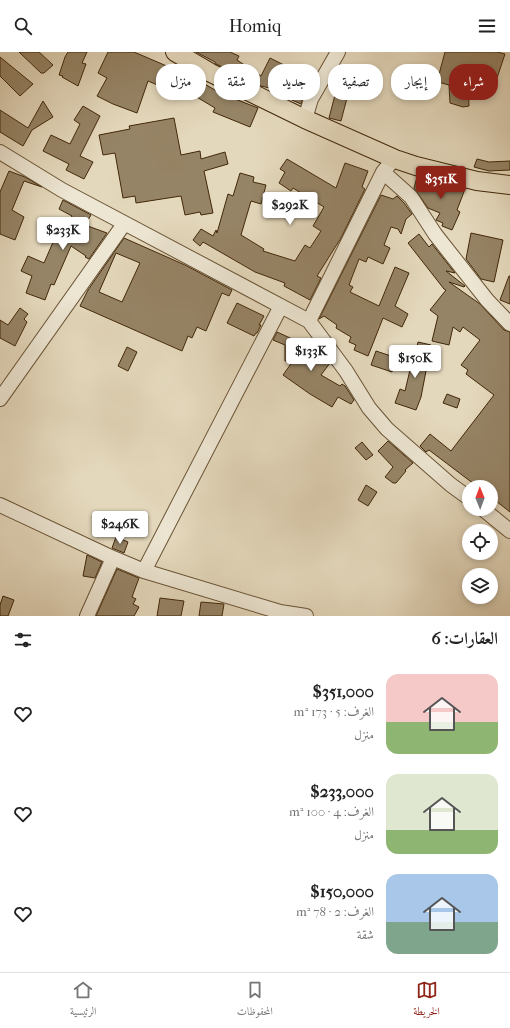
<!DOCTYPE html>
<html lang="ar">
<meta charset="utf-8">
<style>
body{margin:0;font-family:"IM FELL French Canon",Amiri,serif;background:#f6f6f6;color:#222;direction:rtl;height:100vh;display:flex;flex-direction:column;font-size:15px;white-space:nowrap}
*{box-sizing:border-box;margin:0}
p{font-size:13px;color:#767676}
.icon{flex:none;width:22px;height:22px;fill:none;stroke:currentColor;stroke-width:2;stroke-linecap:round;stroke-linejoin:round}
.map{position:relative;height:564px;overflow:hidden;direction:ltr}
.panel{display:flex;flex-direction:column;background:#fff;flex:1}
.panel>*{flex:none}
.hud{position:absolute;left:12px;top:12px;width:486px;height:36px;direction:rtl;display:flex;gap:8px}
.needle{width:26px;rotate:359deg}
.tools{position:absolute;left:462px;top:428px;display:grid;gap:8px}
.tools a{display:grid;place-items:center;width:36px;height:36px;border-radius:50%;background:#fff;box-shadow:0 2px 6px #0003;font-size:20px}
.price{position:absolute;translate:-50% -34px;padding:0 9px;border-radius:4px;background:#fff;color:#222;font-size:13px;line-height:26px;filter:drop-shadow(0 1px 2px #0008)}
.price::after{content:'';position:absolute;left:50%;top:24px;width:12px;height:9px;margin-left:-6px;background:inherit;clip-path:polygon(0 0,100% 0,50% 100%)}
.price.current{background:#8f2418;color:#fff}
ul{padding:0;list-style:none}
li{display:flex;align-items:center;gap:12px;height:100px;padding:0 12px}
li span{display:grid;place-items:center;flex:none;width:112px;height:80px;border-radius:12px;color:#555}
li>.icon{margin-inline-start:auto}
span .icon{width:48px;height:48px;fill:#fffc;stroke-width:1}
li b{font-size:17px}
h2{display:flex;justify-content:space-between;align-items:center;height:48px;padding:0 12px;font-size:17px}
.tag{padding:0 14px;border-radius:16px;background:#fff;box-shadow:0 2px 6px #0003;font-size:14px;line-height:36px}
.tag.current{background:#8f2418;color:#fff}
header{display:flex;justify-content:space-between;align-items:center;height:52px;padding:0 12px;background:#fff;font-size:18px;font-weight:600}
.dock{display:flex;justify-content:space-around;align-items:center;height:56px;border-top:1px solid #e0e0e0;background:#fff;font-size:11px;color:#767676}
.dock a{display:grid;justify-items:center;gap:2px}
.dock .current{color:#8f2418}
.map>svg:first-child{display:block}
.building{fill:#968466;stroke:#422809;fill-rule:evenodd}
.lines{fill:none;stroke-linecap:round;stroke-linejoin:round}
.minor-casing{stroke:#6a5436;stroke-width:16}
.major-casing{stroke:#422809;stroke-width:20}
.minor{stroke:#ede6d3;stroke-width:14}
.major{stroke:#e4d8bc;stroke-width:18}
</style>
<header><svg class="icon" aria-label="menu" viewBox="0 0 24 24"><path d="M4 6h16M4 12h16M4 18h16"/></svg>Homiq<svg class="icon" aria-label="search" viewBox="0 0 24 24"><circle cx="10" cy="10" r="6"/><path d="M15 15l6 6"/></svg></header>
<div class="map">
<svg width="510" height="564" viewBox="0 0 510 564">
<rect width="100%" height="100%" fill="#e4d8bc"/>
<filter id="stains"><feTurbulence type="fractalNoise" baseFrequency=".005" numOctaves="4"/><feColorMatrix values="0 0 0 0 .2 0 0 0 0 .09 0 0 0 0 .02 0 0 0 .5 -.17"/></filter>
<radialGradient id="worn" r=".72"><stop offset=".6" stop-color="#630" stop-opacity="0"/><stop offset="1" stop-color="#630" stop-opacity=".3"/></radialGradient>
<!-- building -->
<path class="building" d="M19,0H39L53,13L44,21H41Z
M68,0H87L82,11L86,12L78,34L62,25L63,24L59,23L65,5Z
M108,0H134L169,15L160,34L148,29L137,61L113,52L97,44L107,26L98,21Z
M196,0H230L239,4L237,8L261,24L270,6L284,13L280,20L310,32L304,43L301,52L276,41L278,38L261,34L216,12L215,10Z
M445,0H497L505,2L497,26L468,16L469,54L463,55L450,51L449,33L438,30V26Z
M0,5L33,32L20,44L0,24Z
M203,31L220,41L258,56L250,75L213,60L215,56L195,44Z
M335,43L347,46L341,69L329,66Z
M43,49L53,65L32,78L23,94L0,80V58L28,76Z
M83,54L100,64L80,104L93,110L84,127L66,118L69,112L43,99L51,83L70,92L80,72L74,68Z
M174,66L181,103L200,99L201,107L225,100L228,112L204,119L213,161L201,163L200,160L185,163L181,144L136,151L135,144L123,146L115,101L103,103L99,83L130,77L129,74Z
M287,107L336,136L345,111L368,119L362,135L365,137L341,186L317,224L321,226L310,248L284,234L285,231L255,220L203,190L200,194L193,188L201,177L213,184L216,178L217,181L228,142L233,144L240,121L254,125L253,130L266,133L261,152L251,149L241,183L264,197L263,199L295,209L305,193L310,196L321,179L313,174L324,155L293,136L291,139L279,131L285,120L280,117Z
M477,107L489,110L510,109V118L489,119L474,115Z
M9,119L25,125L42,135L24,129L12,158L24,165L15,188L0,182V140Z
M417,125L465,137L457,158L460,160L452,178L442,174L443,171L436,168L440,161L428,156L414,136Z
M381,143L393,147L397,144L404,151L412,162L406,167L401,182L398,177L391,175L384,193L390,196L383,212L368,205L366,210L359,207L349,233L353,235L350,240L379,254L395,215L409,221L395,254L408,262L402,275L383,266L368,304L354,298L356,293L349,290L351,285L336,276L337,273L324,264L319,267Z
M63,148L91,163L85,173L107,181L89,207L85,205L86,204L71,194L54,233L51,232L45,248L26,241L32,224L21,219L28,204L44,211L54,188L58,189L72,164L59,157Z
M471,181L503,188L494,230L481,227L466,207Z
M419,182L429,195L432,192L455,221L446,219L465,234L464,235L449,230L480,252L504,278L510,280V460L491,445V435H478L429,398L426,400L420,394L430,382L451,399L494,343L466,322L468,318L461,313L480,288L463,275L460,280L453,275L449,293L432,289L438,264L430,258L446,238L444,237L408,191Z
M124,186L185,213L232,238L229,244L222,241L206,279L197,275L192,286L188,284L182,299L80,254L88,238ZM116,201L140,211L122,250L99,240Z
M509,224H510V252L500,248Z
M237,251L264,264L259,273H261L257,281H256L254,284L227,271Z
M20,256L28,262L24,267L27,270L15,294L0,286V268L8,273Z
M277,280L321,300L330,311L321,323L340,334L342,332L345,334L354,348L351,352L338,345L332,355L310,342L283,323L293,309H285V293L273,288Z
M418,290L431,293L421,345L416,358L395,351L400,337L405,339L410,318H412Z
M127,295L137,300L128,319L118,314Z
M376,299L397,306L392,320L371,313Z
M447,342L460,347L457,356L443,351Z
M388,389L413,411L405,418L406,419L396,431H393L385,425L393,415L378,399Z
M362,390L373,403L366,408L355,396Z
M366,433L377,440L368,454L358,448Z
M116,485L128,490L124,501L112,496Z
M87,503L102,510L95,526L83,524Z
M117,517L139,526L132,545L136,547L133,552L139,555L134,564H96Z
M3,544L14,548L8,564H0V553Z
M160,546L184,549L181,564H157Z
M201,550L224,552L222,564H199Z"/>
<g class="lines">
<defs>
<path id="minor" d="M305,67L311,47L338,0
M0,100L62,138L309,269L346,319L369,356L387,377L451,433L469,446
M383,120L411,145L435,182L487,248L510,272
M309,269L383,120L389,113
M0,347L124,172
M0,453L113,506L144,519L280,560L306,564
M483,457L510,479
M144,519L281,254
M87,564L113,506"/>
<path id="major" d="M175,0L211,21L305,67L395,107L416,114L477,129L510,133"/>
</defs>
<!-- minor casing -->
<use href="#minor" class="minor-casing"/>
<!-- major casing -->
<use href="#major" class="major-casing"/>
<!-- minor -->
<use href="#minor" class="minor"/>
<!-- major -->
<use href="#major" class="major"/>
</g>
<rect width="100%" height="100%" filter="url(#stains)"/>
<rect width="100%" height="100%" fill="url(#worn)"/>
</svg>
<div class="tools">
<a><svg class="needle" viewBox="-14 -14 28 28"><path d="M0-13l5 13h-10z" fill="#e53935"/><path d="M0 13l5-13h-10z" fill="#767676"/></svg></a>
<a><svg class="icon" aria-label="locate" viewBox="0 0 24 24"><circle cx="12" cy="12" r="6"/><path d="M12 2v4M12 18v4M2 12h4M18 12h4"/></svg></a>
<a><svg class="icon" aria-label="layers" viewBox="0 0 24 24"><path d="M12 4l9 5-9 5-9-5zM3 14l9 5 9-5"/></svg></a>
</div>
<b class="price current" style="left:441px;top:148px">$351K</b>
<b class="price" style="left:290px;top:174px">$292K</b>
<b class="price" style="left:63px;top:199px">$233K</b>
<b class="price" style="left:311px;top:320px">$133K</b>
<b class="price" style="left:415px;top:327px">$150K</b>
<b class="price" style="left:120px;top:493px">$246K</b>
<div class="hud">
<a class="tag current">شراء</a>
<a class="tag">إيجار</a>
<a class="tag">تصفية</a>
<a class="tag">جديد</a>
<a class="tag">شقة</a>
<a class="tag">منزل</a>
</div>
</div>
<section class="panel">
<h2>العقارات: 6<svg class="icon" aria-label="filters" viewBox="0 0 24 24"><path d="M4 7h16M4 17h16"/><circle cx="9" cy="7" r="2"/><circle cx="15" cy="17" r="2"/></svg></h2>
<ul>
<li><span style="background:linear-gradient(#f6c9c9 60%,#8fb573 0)"><svg class="icon" aria-label="home" viewBox="0 0 24 24"><path d="M3 11l9-7 9 7M6 9v11h12V9"/></svg></span><div><b>$351,000</b><p>الغرف: 5 · 173 m²</p><p>منزل</p></div><svg class="icon" aria-label="heart" viewBox="0 0 24 24"><path d="M12 20l-8-8c-3-5 5-10 8-4 3-6 11-1 8 4z"/></svg></li>
<li><span style="background:linear-gradient(#dfe7d0 70%,#8fb573 0)"><svg class="icon" aria-label="home" viewBox="0 0 24 24"><path d="M3 11l9-7 9 7M6 9v11h12V9"/></svg></span><div><b>$233,000</b><p>الغرف: 4 · 100 m²</p><p>منزل</p></div><svg class="icon" aria-label="heart" viewBox="0 0 24 24"><path d="M12 20l-8-8c-3-5 5-10 8-4 3-6 11-1 8 4z"/></svg></li>
<li><span style="background:linear-gradient(#a9c7e8 60%,#7fa58c 0)"><svg class="icon" aria-label="home" viewBox="0 0 24 24"><path d="M3 11l9-7 9 7M6 9v11h12V9"/></svg></span><div><b>$150,000</b><p>الغرف: 2 · 78 m²</p><p>شقة</p></div><svg class="icon" aria-label="heart" viewBox="0 0 24 24"><path d="M12 20l-8-8c-3-5 5-10 8-4 3-6 11-1 8 4z"/></svg></li>
</ul>
</section>
<nav class="dock">
<a class="current"><svg class="icon" aria-label="map" viewBox="0 0 24 24"><path d="M3 6l6-2 6 2 6-2v14l-6 2-6-2-6 2zM9 4v14M15 6v14"/></svg>الخريطة</a>
<a><svg class="icon" aria-label="saved" viewBox="0 0 24 24"><path d="M7 4h10v16l-5-4-5 4z"/></svg>المحفوظات</a>
<a><svg class="icon" aria-label="home" viewBox="0 0 24 24"><path d="M3 11l9-7 9 7M6 9v11h12V9"/></svg>الرئيسية</a>
</nav>
